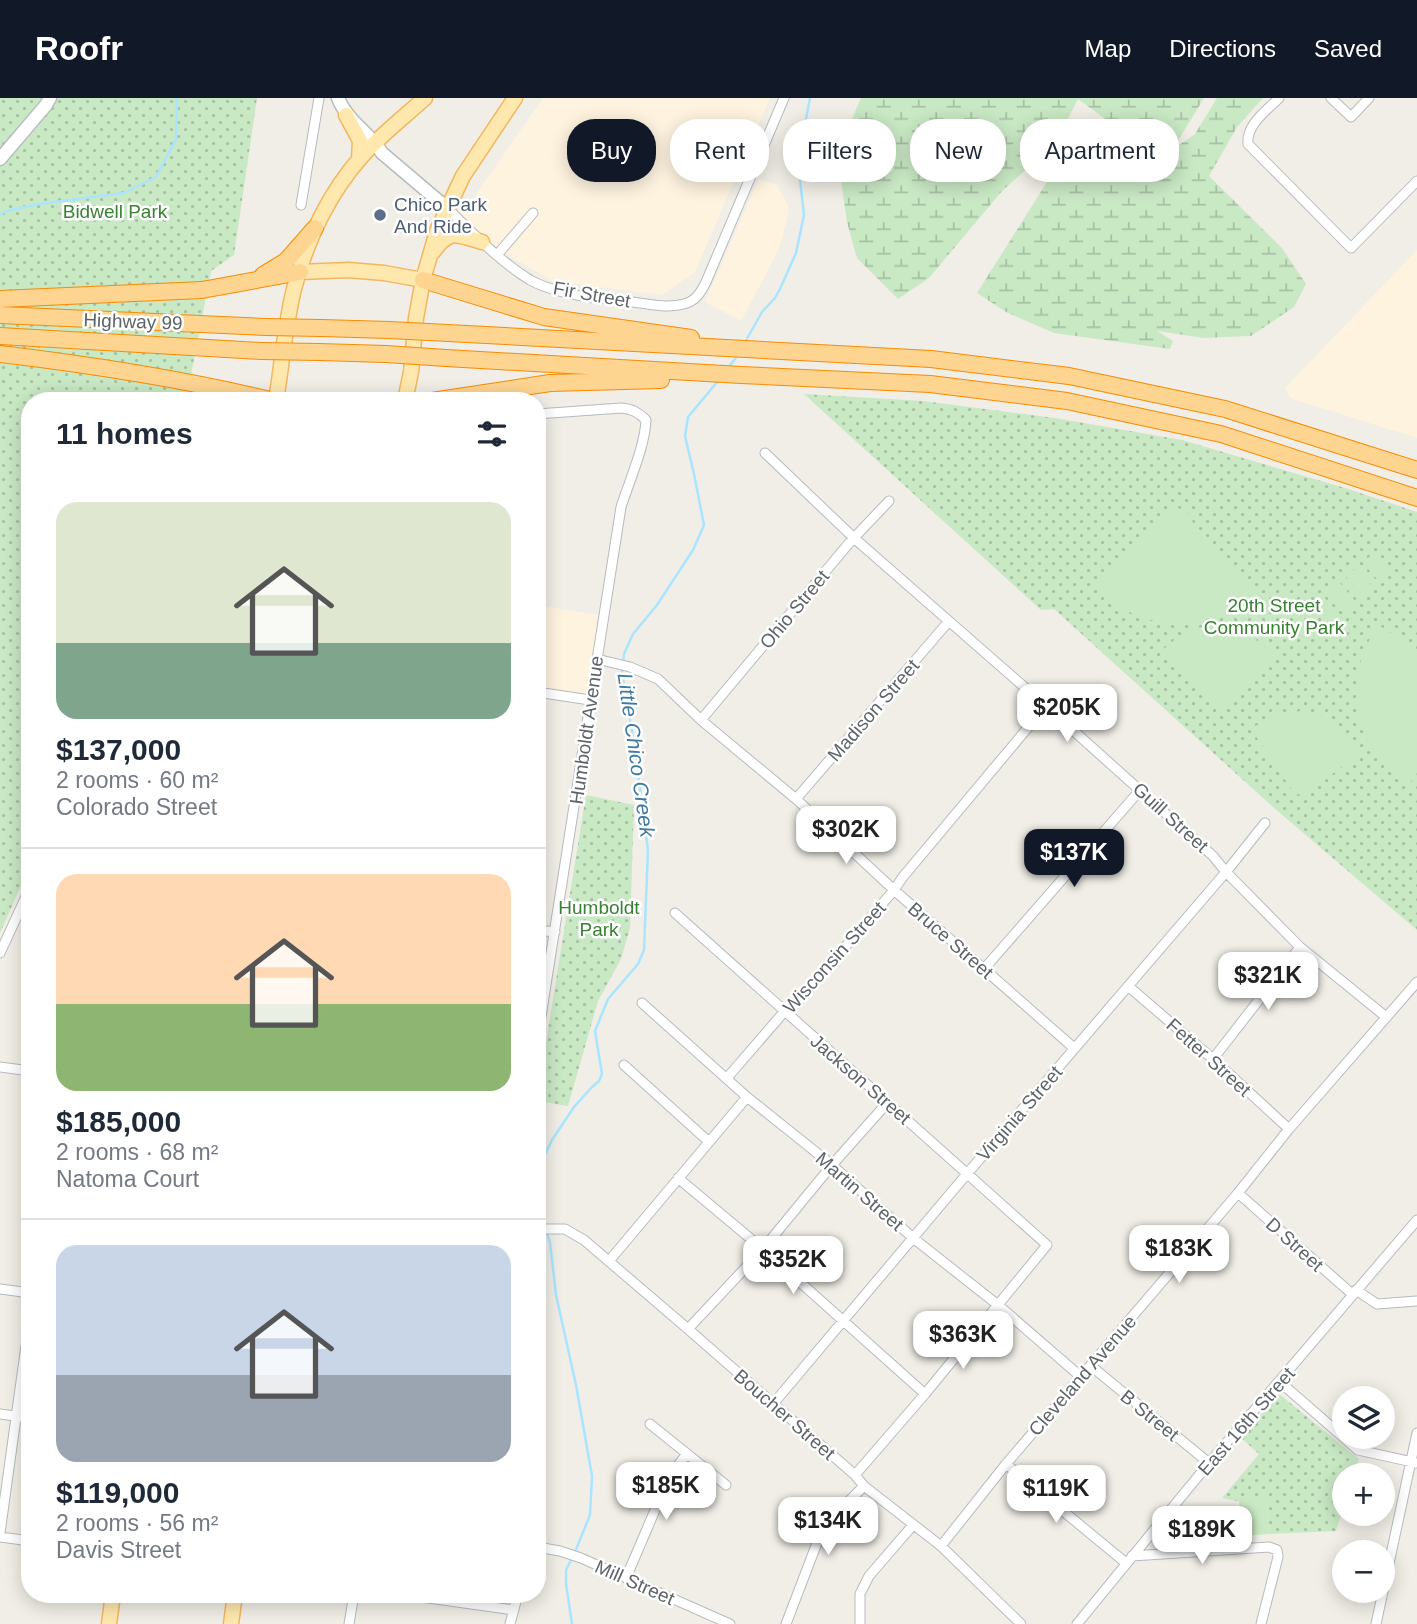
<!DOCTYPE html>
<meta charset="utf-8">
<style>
body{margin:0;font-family:Arial,sans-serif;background:#f6f6f7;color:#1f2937;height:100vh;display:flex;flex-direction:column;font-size:26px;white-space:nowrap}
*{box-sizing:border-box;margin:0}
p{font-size:23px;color:#747a83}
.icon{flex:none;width:38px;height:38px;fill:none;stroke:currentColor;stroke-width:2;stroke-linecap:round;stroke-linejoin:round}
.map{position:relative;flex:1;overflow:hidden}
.drawer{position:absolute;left:21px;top:294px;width:525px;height:1211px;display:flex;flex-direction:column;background:#fff;border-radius:28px;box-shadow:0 4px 18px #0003}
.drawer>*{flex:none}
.hud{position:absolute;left:567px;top:21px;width:665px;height:63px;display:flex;gap:14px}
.buttons{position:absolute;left:1332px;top:1288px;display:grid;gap:14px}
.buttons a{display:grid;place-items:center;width:63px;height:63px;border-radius:50%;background:#fff;box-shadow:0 4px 18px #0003;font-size:35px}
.price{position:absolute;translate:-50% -60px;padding:0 16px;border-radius:14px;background:#fff;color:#222;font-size:23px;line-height:46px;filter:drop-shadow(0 2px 4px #0008)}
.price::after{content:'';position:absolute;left:50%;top:42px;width:21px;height:16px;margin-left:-10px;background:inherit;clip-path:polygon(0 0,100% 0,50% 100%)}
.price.selected{background:#111827;color:#fff}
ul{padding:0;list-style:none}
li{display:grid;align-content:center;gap:14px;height:371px;padding:0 35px}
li+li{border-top:2px solid #e0e1e3}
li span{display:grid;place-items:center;height:217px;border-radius:21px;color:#555}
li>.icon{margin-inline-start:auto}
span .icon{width:126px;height:126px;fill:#fffc;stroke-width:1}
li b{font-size:30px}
h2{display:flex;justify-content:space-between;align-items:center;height:84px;padding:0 35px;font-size:30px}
.tag{padding:0 24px;border-radius:28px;background:#fff;box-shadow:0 4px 18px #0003;font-size:24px;line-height:63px}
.tag.selected{background:#111827;color:#fff}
header{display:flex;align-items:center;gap:42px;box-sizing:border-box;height:98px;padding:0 35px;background:#111827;color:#fff}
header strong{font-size:33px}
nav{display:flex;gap:38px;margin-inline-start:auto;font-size:24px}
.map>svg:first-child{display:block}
.commercial{fill:#fef3df}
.wetland{fill:url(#wetland-marsh)}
.park{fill:url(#park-dots)}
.pitch{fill:#c9e8c4}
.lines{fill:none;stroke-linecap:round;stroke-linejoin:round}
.stream{stroke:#a9e5ff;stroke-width:2.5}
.street-casing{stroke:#b7babe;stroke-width:11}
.secondary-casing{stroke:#b5bbbf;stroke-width:15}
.primary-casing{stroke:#f4b65d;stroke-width:17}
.highway-casing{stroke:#f88b00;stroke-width:18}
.street{stroke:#fff;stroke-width:9}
.secondary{stroke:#fff;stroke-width:12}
.primary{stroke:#ffe8ae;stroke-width:14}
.highway{stroke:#fed491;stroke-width:16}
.highway-bridge-casing{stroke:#f88b00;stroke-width:18;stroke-linecap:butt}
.highway-bridge{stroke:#fed491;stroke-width:16}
.service-dot{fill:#5c6f8a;stroke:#fff;stroke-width:2.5}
.labels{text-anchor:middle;stroke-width:5;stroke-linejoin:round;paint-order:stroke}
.service-label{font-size:19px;fill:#4e5e75;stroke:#fff;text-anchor:start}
.park-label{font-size:19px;fill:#3a8233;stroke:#fff}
.street-label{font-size:19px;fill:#5e6468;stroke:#fff}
.water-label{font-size:21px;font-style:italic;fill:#3d7ba2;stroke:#fff}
</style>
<header>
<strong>Roofr</strong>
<nav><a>Map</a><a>Directions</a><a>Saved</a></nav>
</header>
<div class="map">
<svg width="1417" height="1526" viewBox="0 0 1417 1526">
<defs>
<pattern id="wetland-marsh" width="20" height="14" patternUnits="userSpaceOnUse" patternTransform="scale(1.75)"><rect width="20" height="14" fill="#c9e8c4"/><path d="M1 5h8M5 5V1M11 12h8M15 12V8" fill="none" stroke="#a6c0a3"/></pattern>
<pattern id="park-dots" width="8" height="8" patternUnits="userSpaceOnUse" patternTransform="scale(1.75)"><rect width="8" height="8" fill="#c9e8c4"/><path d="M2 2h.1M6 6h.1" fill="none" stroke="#a6c0a3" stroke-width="1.8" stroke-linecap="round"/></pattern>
</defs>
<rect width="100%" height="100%" fill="#f1eee7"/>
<!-- commercial -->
<path class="commercial" d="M543,0H770L695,174L662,197L553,183L503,154L461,118Z
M759,81L777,87L788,107V117L780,147L774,161L741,223L705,204Z
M1417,152V340L1290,300L1285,290Z
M542,508L599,517L586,597L537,590V536Z"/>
<!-- wetland -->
<path class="wetland" d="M861,0H1204L1173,51L1195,36L1217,0H1263L1237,29L1209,78L1282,150L1306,186L1294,209L1251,238L1204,240L1157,233L1173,243L1170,251L1054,235L1006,214L977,195L1049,81L1096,39L1145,50L1078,1L1055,46L1002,93L929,180L898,201L857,160L847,124L840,75L849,28Z"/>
<!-- park -->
<path class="park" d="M0,0H257L234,157L211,173L186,303H30V767L0,835Z
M804,296L923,303L1055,320L1182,342L1345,390L1417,414V832L1273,709L1054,511L1041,512Z
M586,697L634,707L630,830L621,861L598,903L568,1008L537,1003V1000Z
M1279,1296L1359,1361L1354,1377H1344V1408L1336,1433L1269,1436L1266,1401L1237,1403L1222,1400L1259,1356L1241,1340Z
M1175,1423L1185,1426L1189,1437L1184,1445H1171L1166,1434Z"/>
<!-- pitch -->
<path class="pitch" d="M1174,411C1183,409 1187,414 1191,422L1254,492C1208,538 1137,536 1093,486Z
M1372,456L1390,477L1381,486L1363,465Z
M1356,470L1374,491L1365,500L1346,479Z
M1340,485L1358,506L1349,514L1331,493Z
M1324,499L1343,520L1333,528L1315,507Z
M1221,527C1245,532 1256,541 1275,557L1227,610H1221L1161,554C1180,535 1193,528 1221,527Z
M1379,527L1417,553V675L1409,686C1353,650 1339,581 1379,527Z
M1300,613C1332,619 1342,629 1361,654L1304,698L1294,695L1251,631L1270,619Z
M1266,1400L1269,1436L1242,1438L1239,1402Z"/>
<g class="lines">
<!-- stream -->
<path class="stream" d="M0,117L6,113L39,106L124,95L156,79L176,41L177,0
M744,246L762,214L775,200L780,191L796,155L804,117L799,73L803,36L810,0
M729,269L737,258
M537,1086L540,1067L552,1042L574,1009L591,990L599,983L602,976L595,933L608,901L638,866L644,852L648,752L634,645L622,576L624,556L633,536L657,507L693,452L704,427L694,376L685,338L688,319L718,283
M537,1088L542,1122L550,1144L556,1197L576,1287L592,1378L590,1417L575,1454
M572,1460L566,1472V1486L572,1526"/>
<defs>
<path id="street" d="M1279,0C1266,13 1246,27 1248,46L1351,150L1417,83
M1331,0L1351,19L1369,0
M301,107L319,0
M448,111C474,136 499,163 530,182C541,188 554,192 566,195C585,200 605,200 625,203C643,205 666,211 684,206C696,203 701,194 706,184L784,0
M497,157L533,115
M537,316L621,310C632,311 638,314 646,322C645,348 629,384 621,409L537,944
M765,355L854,440L1046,608L1213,758L1226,774L1300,849L1385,918
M597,561L630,569L658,581L701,622L796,701L894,792L1074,950
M537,594L590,602
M701,622L850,444L889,403
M796,701L949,523
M675,815L1047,1147L925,1296L855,1377
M537,832L555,834
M0,855L30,790
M984,871L1141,691
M1128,888L1213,961L1289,1031
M642,905L747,999L832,1067L913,1140L998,1207L1080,1278
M1213,961L1300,849
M624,967L708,1043
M0,969L30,973
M727,980L784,914L796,906L894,792L902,780L1046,608
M678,1080L763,1151L925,1296
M1238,1095L1352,1196
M537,1131H565L584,1142L688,1231L855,1377L864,1388L941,1448L1021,1526
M609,1163L747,999
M0,1191L30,1195
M1356,1192L1377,1206L1417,1203
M688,1231L763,1151L832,1067L888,1004
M1091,1268L1209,1365
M1280,1284L1358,1352L1417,1365
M773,1306L966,1077L1226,774L1265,725
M0,1316L30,1320
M650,1326L726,1387
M1006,1366L1126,1465
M0,1435L30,1219
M0,1439L30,1443
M941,1448L1006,1366L1238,1095L1289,1031L1417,884
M537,1449L560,1453L581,1460L730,1526
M1132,1458L1269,1449L1277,1452L1278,1459L1261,1526
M626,1480L670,1377L687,1356
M400,1496L514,1512
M349,1526L354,1496
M510,1526L518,1496
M786,1526L817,1445L840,1412L864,1388
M860,1526V1496L869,1478L913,1427
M1077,1526L1209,1365L1417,1122
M1376,1526L1417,1335"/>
<path id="secondary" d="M338,0C347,23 369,34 382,55L448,111
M0,61L46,7L50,0"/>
<path id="primary" d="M346,17L360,43L359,61
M433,154C450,130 458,137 482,144
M300,174L348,172L384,175L423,182
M276,303C282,266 285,227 294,191C306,143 329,95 362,58C381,37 404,19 425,0
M405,303L411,274L416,220L423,182L437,133L463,78L515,0
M109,1526L113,1496
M231,1526L235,1496"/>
<path id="highway" d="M263,177L286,163L315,130
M423,182L544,219L691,240
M0,201L202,192L300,174
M0,217L266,229
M321,230L389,232
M448,235L931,261L1069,278L1225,311L1417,372
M0,238L261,253
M319,254L386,256
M0,256C92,267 184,281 274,303
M446,260L741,277L930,286L1067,303L1221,336L1417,400
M432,303L550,285L661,282"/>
</defs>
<!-- street casing -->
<use href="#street" class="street-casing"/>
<!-- secondary casing -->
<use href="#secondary" class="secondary-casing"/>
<!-- primary casing -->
<use href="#primary" class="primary-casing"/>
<!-- highway casing -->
<use href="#highway" class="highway-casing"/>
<!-- street -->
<use href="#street" class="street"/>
<!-- secondary -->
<use href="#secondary" class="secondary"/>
<!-- primary -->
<use href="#primary" class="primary"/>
<!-- highway -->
<use href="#highway" class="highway"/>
<defs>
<path id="highway-bridge" d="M266,229L321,230
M389,232L448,235
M261,253L319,254
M386,256L446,260"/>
</defs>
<!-- highway-bridge casing -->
<use href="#highway-bridge" class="highway-bridge-casing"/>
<!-- highway-bridge -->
<use href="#highway-bridge" class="highway-bridge"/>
</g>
<!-- markers -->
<circle class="service-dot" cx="380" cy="117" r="7"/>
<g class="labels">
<!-- service labels -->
<g class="service-label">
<text x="394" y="113">Chico Park<tspan x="394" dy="22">And Ride</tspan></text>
</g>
<!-- park labels -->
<g class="park-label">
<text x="115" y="120">Bidwell Park</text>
<text x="1274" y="514">20th Street<tspan x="1274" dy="22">Community Park</tspan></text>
<text x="599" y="816">Humboldt<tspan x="599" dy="22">Park</tspan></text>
</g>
<!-- street labels -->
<g class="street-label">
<text transform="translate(592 196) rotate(10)" y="7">Fir Street</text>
<text transform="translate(133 223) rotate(2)" y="7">Highway 99</text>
<text transform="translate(794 511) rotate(-50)" y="7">Ohio Street</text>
<text transform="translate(873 612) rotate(-49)" y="7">Madison Street</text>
<text transform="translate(586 632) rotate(-82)" y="7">Humboldt Avenue</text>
<text transform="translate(1171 719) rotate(42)" y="7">Guill Street</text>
<text transform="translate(951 842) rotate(41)" y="7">Bruce Street</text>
<text transform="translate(834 859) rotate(-48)" y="7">Wisconsin Street</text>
<text transform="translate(1209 959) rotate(42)" y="7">Fetter Street</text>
<text transform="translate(861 981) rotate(41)" y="7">Jackson Street</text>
<text transform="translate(1019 1015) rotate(-49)" y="7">Virginia Street</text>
<text transform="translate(860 1093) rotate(41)" y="7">Martin Street</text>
<text transform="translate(1295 1146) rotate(42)" y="7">D Street</text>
<text transform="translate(1082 1277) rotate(-49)" y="7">Cleveland Avenue</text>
<text transform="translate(785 1316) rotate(41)" y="7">Boucher Street</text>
<text transform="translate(1150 1317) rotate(39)" y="7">B Street</text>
<text transform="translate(1246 1323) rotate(-49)" y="7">East 16th Street</text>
<text transform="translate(635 1484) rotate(24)" y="7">Mill Street</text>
</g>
<!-- water labels -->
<g class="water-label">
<text transform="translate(636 657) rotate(82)" y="7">Little Chico Creek</text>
</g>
</g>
</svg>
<div class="buttons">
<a><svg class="icon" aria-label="layers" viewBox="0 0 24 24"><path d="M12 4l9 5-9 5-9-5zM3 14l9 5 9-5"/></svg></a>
<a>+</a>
<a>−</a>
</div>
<b class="price" style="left:1067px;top:646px">$205K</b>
<b class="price" style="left:846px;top:768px">$302K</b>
<b class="price selected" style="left:1074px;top:791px">$137K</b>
<b class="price" style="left:1268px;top:914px">$321K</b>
<b class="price" style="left:1179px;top:1187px">$183K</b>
<b class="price" style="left:793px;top:1198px">$352K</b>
<b class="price" style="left:963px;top:1273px">$363K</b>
<b class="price" style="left:666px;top:1424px">$185K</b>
<b class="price" style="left:1056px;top:1427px">$119K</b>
<b class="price" style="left:828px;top:1459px">$134K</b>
<b class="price" style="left:1202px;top:1468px">$189K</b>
<div class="hud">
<a class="tag selected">Buy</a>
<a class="tag">Rent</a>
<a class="tag">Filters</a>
<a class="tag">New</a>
<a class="tag">Apartment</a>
</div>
<section class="drawer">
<h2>11 homes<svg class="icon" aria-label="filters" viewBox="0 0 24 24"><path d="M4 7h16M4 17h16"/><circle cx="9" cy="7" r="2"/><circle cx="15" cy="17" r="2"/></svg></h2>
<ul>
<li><span style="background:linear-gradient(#dfe7d0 65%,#7fa58c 0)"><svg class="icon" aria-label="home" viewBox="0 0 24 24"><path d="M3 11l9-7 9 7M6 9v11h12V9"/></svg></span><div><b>$137,000</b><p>2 rooms · 60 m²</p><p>Colorado Street</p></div></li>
<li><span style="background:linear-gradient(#ffd9b3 60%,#8fb573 0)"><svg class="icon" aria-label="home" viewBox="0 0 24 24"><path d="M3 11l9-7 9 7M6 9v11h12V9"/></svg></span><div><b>$185,000</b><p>2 rooms · 68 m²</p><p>Natoma Court</p></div></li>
<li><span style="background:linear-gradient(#c9d6e8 60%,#9aa5b1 0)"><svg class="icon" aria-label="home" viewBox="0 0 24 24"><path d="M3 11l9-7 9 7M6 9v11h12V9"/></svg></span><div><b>$119,000</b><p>2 rooms · 56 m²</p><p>Davis Street</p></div></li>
</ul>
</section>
</div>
